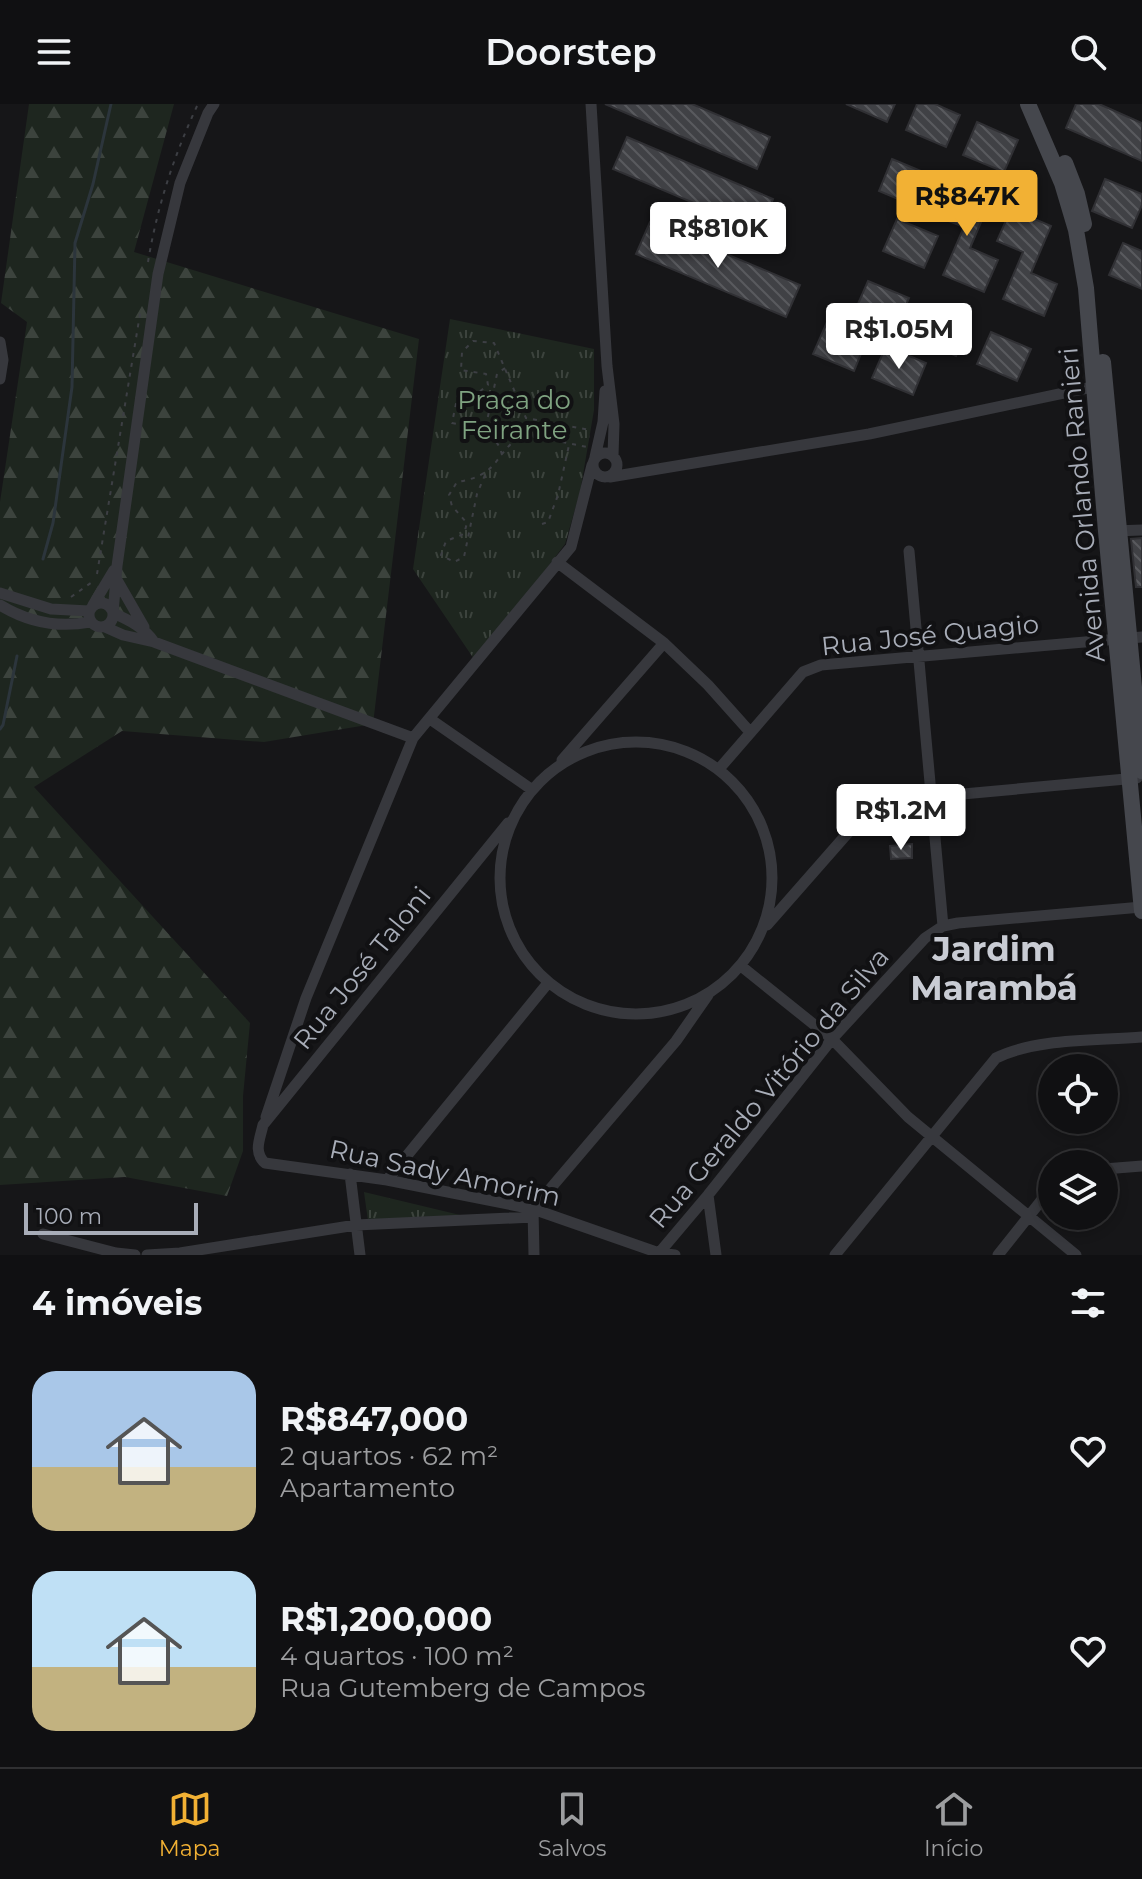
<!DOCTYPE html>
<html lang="pt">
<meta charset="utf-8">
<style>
body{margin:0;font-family:Montserrat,sans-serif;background:#1e1e20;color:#f1f3f6;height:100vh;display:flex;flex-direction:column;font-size:30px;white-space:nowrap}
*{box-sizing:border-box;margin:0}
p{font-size:26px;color:#9c9d9f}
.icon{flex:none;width:44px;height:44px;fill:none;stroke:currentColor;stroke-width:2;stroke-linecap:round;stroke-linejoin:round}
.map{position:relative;height:1151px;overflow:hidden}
.details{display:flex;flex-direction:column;background:#101012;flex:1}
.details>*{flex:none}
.controls{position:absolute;left:1038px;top:950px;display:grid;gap:16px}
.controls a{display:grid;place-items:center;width:80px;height:80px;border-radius:50%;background:#101012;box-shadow:0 4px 12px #0003,0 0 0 2px #303032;font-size:40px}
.scale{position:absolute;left:24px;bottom:20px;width:174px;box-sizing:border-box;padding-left:8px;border:4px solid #a8adb8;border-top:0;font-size:22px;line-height:28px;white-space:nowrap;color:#a8adb8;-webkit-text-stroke:6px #111113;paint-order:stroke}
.price{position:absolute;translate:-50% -68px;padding:0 18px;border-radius:8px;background:#fff;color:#222;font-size:26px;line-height:52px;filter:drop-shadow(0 2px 4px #0008)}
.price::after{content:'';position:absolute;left:50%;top:48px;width:24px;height:18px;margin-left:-12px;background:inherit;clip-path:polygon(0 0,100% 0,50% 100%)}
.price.active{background:#f2b134;color:#111}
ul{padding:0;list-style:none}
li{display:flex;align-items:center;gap:24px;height:200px;padding:0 32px}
li span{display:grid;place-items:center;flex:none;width:224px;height:160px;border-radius:24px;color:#555}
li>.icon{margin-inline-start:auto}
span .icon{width:96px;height:96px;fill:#fffc;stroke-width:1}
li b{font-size:34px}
h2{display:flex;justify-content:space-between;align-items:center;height:96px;padding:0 32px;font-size:34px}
header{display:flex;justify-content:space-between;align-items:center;height:104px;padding:0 32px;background:#101012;font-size:36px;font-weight:600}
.tab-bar{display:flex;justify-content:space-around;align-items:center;height:112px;border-top:2px solid #303032;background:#101012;font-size:22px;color:#9c9d9f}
.tab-bar a{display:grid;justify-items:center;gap:4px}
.tab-bar .active{color:#f2b134}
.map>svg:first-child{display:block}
.forest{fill:url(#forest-firs)}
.park{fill:url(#park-tufts)}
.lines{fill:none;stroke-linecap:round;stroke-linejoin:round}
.stream{stroke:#2c353c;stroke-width:3}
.building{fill:url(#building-back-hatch);stroke:#303034;stroke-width:2}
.path{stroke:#3d3f44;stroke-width:2;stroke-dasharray:4 6;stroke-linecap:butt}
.street{stroke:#37383d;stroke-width:11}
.secondary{stroke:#45474d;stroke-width:16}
.labels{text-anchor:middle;stroke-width:8;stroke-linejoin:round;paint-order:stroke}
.park-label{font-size:26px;fill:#7fa381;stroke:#111113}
.street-label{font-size:26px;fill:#a8adb8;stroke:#111113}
.district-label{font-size:34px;font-weight:bold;fill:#c9ccd4;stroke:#111113}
</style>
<header><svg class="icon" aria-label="menu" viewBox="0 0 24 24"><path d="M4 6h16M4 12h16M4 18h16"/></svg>Doorstep<svg class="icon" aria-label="search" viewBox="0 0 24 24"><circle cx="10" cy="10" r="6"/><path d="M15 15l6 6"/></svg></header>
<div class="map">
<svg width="1142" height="1151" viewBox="0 0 1142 1151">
<defs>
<pattern id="forest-firs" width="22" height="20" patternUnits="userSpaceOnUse" patternTransform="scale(2)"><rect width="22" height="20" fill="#1e261f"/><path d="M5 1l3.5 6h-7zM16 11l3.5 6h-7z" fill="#3c433d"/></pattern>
<pattern id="park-tufts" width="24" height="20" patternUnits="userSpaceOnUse" patternTransform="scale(2)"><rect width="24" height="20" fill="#1e261f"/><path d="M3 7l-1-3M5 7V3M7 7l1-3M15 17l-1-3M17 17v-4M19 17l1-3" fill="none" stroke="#3c433d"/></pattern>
<pattern id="building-back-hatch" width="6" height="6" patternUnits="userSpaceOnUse" patternTransform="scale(2)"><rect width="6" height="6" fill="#404145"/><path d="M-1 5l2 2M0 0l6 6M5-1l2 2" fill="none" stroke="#595a5e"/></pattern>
</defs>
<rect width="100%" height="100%" fill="#161618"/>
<!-- forest -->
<path class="forest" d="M29,0H174L134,148L419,235L373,620L264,638L122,627L34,683L250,919L243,992V1047L227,1092L125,1073L0,1081V398L27,218L1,199Z"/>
<!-- park -->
<path class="park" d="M450,215L594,245V306L580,388L565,440L476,558L413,465Z
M364,1088L485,1117L369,1124Z"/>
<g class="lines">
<!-- stream -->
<path class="stream" d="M43,455L53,419L72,283L75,139L93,80L111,0
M0,625L3,621L17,552"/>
</g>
<!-- building -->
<path class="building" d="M605,0H692L770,33L757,65Z
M846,0H895L887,18Z
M917,0H935L960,11L946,43L906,26Z
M1076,0H1099L1142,19V57L1066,24Z
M977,18L1018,36L1004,68L963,51Z
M627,33L773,95L760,127L613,65Z
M892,55L933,72L919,104L879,87Z
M1105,75L1142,90V101L1132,124L1092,107Z
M950,79L990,97L970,144L998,156L984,188L943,171L964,123L936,112Z
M1011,105L1051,122L1031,169L1057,180L1044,212L1003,195L1023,148L997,137Z
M897,115L938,132L924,164L883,147Z
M650,118L800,181L786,213L636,150Z
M1123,139L1142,147V185L1109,171Z
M868,177L909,194L895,226L854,209Z
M930,202L970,219L956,252L916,234Z
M827,218L867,235L854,267L813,250Z
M991,228L1031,245L1017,277L977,260Z
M886,242L926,259L913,291L872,274Z
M1142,434V483H1136L1131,435Z
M912,740V754L891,755L890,742Z"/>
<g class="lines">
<!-- path -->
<path class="path" d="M148,158C157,103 174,51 198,0
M505,264L497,270L487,317L492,333L514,335
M502,351C496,326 475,323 452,319L459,285L479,288L488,281L486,270L461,266L462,248L473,237L494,239L526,314L590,326
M485,371L477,390L464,453L454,458L441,451L446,437L464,430L467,419L452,402L449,391L457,378C501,371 492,351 523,330L587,343
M542,420L548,418L558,391L569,341
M97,470L141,204
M71,493L95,476"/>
<!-- street -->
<path class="street" d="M591,0L607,262L614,320L613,352
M0,238L3,256L0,275
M593 361a12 12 0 1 1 24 0a12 12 0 1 1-24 0Z
M595,353L603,318L605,287
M610,373L869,330L1097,282
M1114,427L1142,426
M909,447L943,822
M557,458L664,539L708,581L750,628
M117,476L144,523
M0,489L51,505L89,507
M89 511a12 12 0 1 1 24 0a12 12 0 1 1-24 0Z
M0,501C28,518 59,524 90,518
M93,501L114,466
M105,523L123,531L154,538L413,634
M154,538C145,524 129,516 113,509L117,462L158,170L180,79L208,9L214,0
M430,615L531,685
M500 774a136 136 0 1 1 272 0a136 136 0 1 1-272 0Z
M562,656L664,539
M719,665L803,568L821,561L1142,533
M508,719L263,1021C260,1035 253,1048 265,1059L387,1076L533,1105L659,1149L675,1151
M767,821L875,698L1137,674
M741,862L832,935L908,1013L1076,1151
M266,1013L306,894L413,634L571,443L592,361
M1104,1065L1142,1062
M350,1070L360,1151
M387,1076L548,879
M708,1091L716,1151
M43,1130L116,1149L135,1151
M659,1149L708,1091L832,935L925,834L943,822L958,819L1142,803
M147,1151L180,1149L356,1121L533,1113
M534,1151L533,1105L676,937L708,891
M835,1151L996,954C1036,934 1097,937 1142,933
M998,1151L1052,1083"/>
<!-- secondary -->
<path class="secondary" d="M1028,0L1062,79L1076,126L1086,184L1106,427L1142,807
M1065,59L1077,90L1084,120
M1103,258L1142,667"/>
</g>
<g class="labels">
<!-- park labels -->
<g class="park-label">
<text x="514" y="305">Praça do<tspan x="514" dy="30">Feirante</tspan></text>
</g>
<!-- street labels -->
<g class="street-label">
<text transform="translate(1082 401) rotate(-95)" y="9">Avenida Orlando Ranieri</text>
<text transform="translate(930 531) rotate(-6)" y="9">Rua José Quagio</text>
<text transform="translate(362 864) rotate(-51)" y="9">Rua José Taloni</text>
<text transform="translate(769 984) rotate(-50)" y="9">Rua Geraldo Vitório da Silva</text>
<text transform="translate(445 1069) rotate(12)" y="9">Rua Sady Amorim</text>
</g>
<!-- district labels -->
<g class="district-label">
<text x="994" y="857">Jardim<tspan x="994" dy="39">Marambá</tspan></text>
</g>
</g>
</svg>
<div class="controls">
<a><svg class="icon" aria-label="locate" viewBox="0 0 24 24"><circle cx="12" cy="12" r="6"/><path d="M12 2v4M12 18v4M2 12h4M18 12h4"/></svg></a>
<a><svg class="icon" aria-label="layers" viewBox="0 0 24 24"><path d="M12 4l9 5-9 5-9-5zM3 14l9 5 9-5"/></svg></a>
</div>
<div class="scale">100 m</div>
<b class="price active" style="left:967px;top:134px">R$847K</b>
<b class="price" style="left:718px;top:166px">R$810K</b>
<b class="price" style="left:899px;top:267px">R$1.05M</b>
<b class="price" style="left:901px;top:748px">R$1.2M</b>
</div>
<section class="details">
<h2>4 imóveis<svg class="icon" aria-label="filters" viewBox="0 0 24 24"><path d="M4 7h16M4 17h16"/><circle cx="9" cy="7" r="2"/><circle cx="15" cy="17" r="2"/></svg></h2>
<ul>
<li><span style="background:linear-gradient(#a9c7e8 60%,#c2b280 0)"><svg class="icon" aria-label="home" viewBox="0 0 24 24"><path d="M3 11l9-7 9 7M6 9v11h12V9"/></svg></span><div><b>R$847,000</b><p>2 quartos · 62 m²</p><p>Apartamento</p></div><svg class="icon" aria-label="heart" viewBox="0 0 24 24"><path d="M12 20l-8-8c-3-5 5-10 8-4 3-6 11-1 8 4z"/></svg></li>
<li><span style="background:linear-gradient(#bfe0f5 60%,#c2b280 0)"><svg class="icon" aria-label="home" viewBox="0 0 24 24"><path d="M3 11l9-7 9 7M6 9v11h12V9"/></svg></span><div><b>R$1,200,000</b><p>4 quartos · 100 m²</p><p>Rua Gutemberg de Campos</p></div><svg class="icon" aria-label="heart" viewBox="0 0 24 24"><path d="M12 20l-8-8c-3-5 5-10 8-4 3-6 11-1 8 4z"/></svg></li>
</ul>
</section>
<nav class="tab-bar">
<a class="active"><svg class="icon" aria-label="map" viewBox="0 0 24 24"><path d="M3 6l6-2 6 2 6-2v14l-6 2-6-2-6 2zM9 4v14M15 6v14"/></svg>Mapa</a>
<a><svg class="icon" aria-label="saved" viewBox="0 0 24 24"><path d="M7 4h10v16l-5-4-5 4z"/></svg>Salvos</a>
<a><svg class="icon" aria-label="home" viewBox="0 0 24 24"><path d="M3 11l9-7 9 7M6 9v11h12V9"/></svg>Início</a>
</nav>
